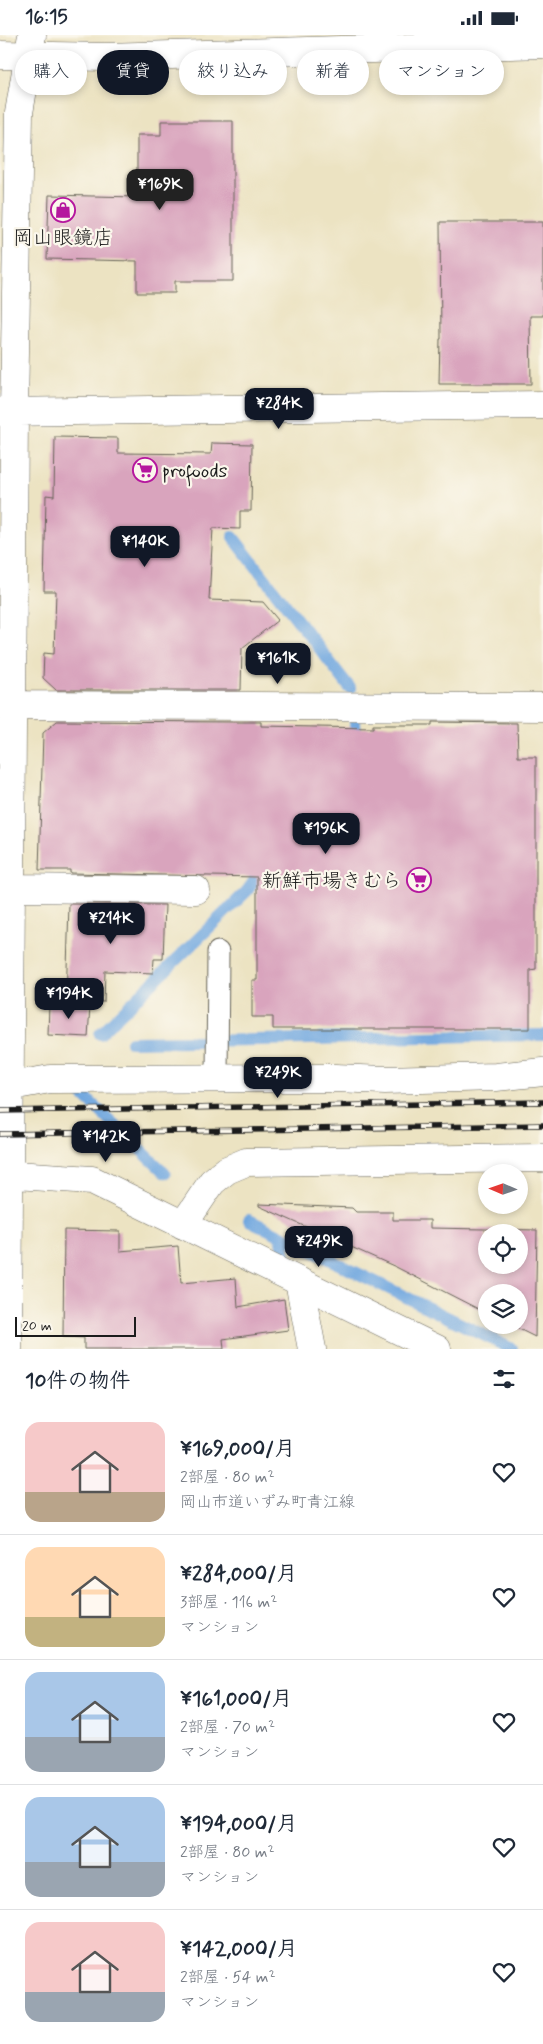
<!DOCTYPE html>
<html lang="ja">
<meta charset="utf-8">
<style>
body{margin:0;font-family:Mynerve,"Klee One",sans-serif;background:#f2f2f3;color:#1f2937;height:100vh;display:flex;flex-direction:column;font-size:19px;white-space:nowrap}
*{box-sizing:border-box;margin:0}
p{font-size:16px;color:#747a83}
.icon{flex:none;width:28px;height:28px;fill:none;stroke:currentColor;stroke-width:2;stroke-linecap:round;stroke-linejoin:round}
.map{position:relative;height:1314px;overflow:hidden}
.side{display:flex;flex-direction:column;background:#fff;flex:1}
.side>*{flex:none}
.guide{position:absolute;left:15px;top:15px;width:514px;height:45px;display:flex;gap:10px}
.needle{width:32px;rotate:272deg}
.controls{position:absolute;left:478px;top:1129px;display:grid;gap:10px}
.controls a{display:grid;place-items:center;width:50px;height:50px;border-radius:50%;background:#fff;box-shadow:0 2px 8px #0003;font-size:25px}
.scale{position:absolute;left:15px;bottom:12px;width:121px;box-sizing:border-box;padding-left:5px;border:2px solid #1c1c1c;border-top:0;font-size:14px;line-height:18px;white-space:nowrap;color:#1c1c1c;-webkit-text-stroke:4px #fbf7ec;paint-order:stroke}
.price{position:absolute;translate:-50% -42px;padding:0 11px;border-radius:10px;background:#111827;color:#fff;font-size:16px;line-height:32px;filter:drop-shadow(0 1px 2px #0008)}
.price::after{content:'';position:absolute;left:50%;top:30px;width:15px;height:11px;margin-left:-8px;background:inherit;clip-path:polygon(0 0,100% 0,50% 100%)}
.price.selected{background:#222;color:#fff}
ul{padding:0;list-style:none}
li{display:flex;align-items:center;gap:15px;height:125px;padding:0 25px}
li+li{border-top:1px solid #e0e1e3}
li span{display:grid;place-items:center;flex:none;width:140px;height:100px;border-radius:15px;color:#555}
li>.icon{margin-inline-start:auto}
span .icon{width:60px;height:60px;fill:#fffc;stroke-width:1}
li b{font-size:21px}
h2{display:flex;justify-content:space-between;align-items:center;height:60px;padding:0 25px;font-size:21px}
.pill{padding:0 18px;border-radius:22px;background:#fff;box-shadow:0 2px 8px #0003;font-size:18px;line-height:45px}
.pill.selected{background:#111827;color:#fff}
.status{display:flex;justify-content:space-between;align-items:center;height:35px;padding:0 25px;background:#fff;direction:ltr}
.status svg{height:14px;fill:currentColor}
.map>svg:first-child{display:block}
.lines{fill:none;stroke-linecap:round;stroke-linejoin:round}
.stream{stroke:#71a7df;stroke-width:12}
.building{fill:#d9a4bd;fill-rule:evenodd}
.service-casing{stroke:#656256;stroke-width:23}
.minor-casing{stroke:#656256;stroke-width:29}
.tertiary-casing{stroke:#656256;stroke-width:29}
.service{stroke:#fff;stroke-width:21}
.minor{stroke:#fff;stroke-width:28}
.tertiary{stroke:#fff;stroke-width:28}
.rail-casing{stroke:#1c1c1c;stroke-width:5.5}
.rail{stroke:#fbf7ec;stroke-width:4;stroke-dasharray:11;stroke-linecap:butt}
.labels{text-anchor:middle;stroke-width:4.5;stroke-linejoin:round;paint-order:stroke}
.poi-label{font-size:20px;fill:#1c1c1c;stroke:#fbf7ec}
</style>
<div class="status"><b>16:15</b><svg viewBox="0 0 49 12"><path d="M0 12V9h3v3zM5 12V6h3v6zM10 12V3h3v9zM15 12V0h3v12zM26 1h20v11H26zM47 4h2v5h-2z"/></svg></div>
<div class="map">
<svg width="543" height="1314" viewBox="0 0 543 1314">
<rect width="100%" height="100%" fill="#fbf7ec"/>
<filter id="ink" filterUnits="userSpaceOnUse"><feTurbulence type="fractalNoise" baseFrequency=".02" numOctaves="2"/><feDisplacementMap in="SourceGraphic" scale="10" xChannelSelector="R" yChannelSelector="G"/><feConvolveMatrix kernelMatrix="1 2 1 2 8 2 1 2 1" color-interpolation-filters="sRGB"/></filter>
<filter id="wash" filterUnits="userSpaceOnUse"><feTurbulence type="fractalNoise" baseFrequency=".0096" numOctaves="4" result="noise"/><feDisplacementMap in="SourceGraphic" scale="20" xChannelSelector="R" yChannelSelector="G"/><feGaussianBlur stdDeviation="1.12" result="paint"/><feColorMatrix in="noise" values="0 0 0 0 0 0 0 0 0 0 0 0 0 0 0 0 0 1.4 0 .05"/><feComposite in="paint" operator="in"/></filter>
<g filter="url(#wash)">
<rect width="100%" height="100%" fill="#ece3c2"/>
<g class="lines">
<!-- stream -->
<path class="stream" d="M233,502L350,653
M355,688L357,708
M100,999L247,856L266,829
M131,1007L543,1000
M82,1059L165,1138
M249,1185L512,1314
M281,1201L285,1221"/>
</g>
<g id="blocks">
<!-- building -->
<path class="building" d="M161,86H233V246H175V258H137V226L47,224L49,160L137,162V100H161Z
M440,187H543V281H530L531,349H439L440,304H441Z
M55,402L118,403V418L211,419L212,408L252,409L251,476H240V494L213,493L209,565L263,567L278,585L242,613L241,655H56L43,643L44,618L54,619L56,556H44L46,460L54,461Z
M57,686L240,687H261V691L373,693V690H432V687L517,688L518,722H536V934L530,935V994H273V982H252V945H257V842L70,838V835H39L43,698Z
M69,869L165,870L163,924H154L153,938L105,936L104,967L66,966Z
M49,969L90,971L88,1002L48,1000Z
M259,1169L352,1173L356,1177H393V1185H430V1193L537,1195L535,1302L511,1290H519V1258H486V1278L396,1232L259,1171ZM486,1198H519V1230H486Z
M64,1195L120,1196V1216L178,1211L181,1248L236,1243L238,1272L284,1264L288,1295L223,1304L224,1314H84V1303L63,1302Z"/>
</g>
</g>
<g filter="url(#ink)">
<use href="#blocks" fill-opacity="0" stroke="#656256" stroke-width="1"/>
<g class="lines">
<defs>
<path id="service" d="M217,1043L218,917"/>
<path id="minor" d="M0,377L543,370
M0,670L543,672
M11,853L196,855
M0,1053L50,1044L335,1043L385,1045L496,1042L543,1037
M0,1139L92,1145L437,1314
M183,1190L212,1147L227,1135L246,1127L543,1123
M299,1246L312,1314
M8,1314L14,377L19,78L32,0"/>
<path id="tertiary" d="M0,20L106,22L543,9"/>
</defs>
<!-- service casing -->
<use href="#service" class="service-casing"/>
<!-- minor casing -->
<use href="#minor" class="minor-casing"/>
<!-- tertiary casing -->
<use href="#tertiary" class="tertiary-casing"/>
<!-- service -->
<use href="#service" class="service"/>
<!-- minor -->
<use href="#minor" class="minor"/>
<!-- tertiary -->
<use href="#tertiary" class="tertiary"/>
<defs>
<path id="rail" d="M0,1076L543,1067
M0,1099L543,1090"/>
</defs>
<!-- rail casing -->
<use href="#rail" class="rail-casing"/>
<!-- rail -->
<use href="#rail" class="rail"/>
</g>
</g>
<!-- icons -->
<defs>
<symbol id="shop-ring" viewBox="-11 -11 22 22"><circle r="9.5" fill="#fbf7ec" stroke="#b5179e" stroke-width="1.5"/><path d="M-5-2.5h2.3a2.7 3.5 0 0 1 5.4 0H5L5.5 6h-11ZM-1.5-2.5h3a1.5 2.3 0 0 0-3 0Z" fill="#b5179e"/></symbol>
<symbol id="supermarket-ring" viewBox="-11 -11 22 22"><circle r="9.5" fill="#fbf7ec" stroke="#b5179e" stroke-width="1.5"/><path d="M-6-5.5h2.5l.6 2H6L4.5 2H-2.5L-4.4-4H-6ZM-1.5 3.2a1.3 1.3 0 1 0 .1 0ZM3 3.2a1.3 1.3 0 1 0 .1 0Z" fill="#b5179e"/></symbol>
</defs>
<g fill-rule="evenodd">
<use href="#shop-ring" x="49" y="161" width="28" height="28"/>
<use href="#supermarket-ring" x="131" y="421" width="28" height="28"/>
<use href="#supermarket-ring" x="405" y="831" width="28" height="28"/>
</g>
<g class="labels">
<!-- poi labels -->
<g class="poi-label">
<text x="63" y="209">岡山眼鏡店</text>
<text x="162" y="442" text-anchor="start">profoods</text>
<text x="402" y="852" text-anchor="end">新鮮市場きむら</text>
</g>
</g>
</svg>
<div class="controls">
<a><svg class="needle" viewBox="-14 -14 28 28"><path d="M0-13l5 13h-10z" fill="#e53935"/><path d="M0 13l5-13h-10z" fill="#747a83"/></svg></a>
<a><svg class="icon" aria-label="locate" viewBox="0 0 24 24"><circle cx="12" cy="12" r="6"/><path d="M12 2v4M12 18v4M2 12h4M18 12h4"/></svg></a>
<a><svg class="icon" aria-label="layers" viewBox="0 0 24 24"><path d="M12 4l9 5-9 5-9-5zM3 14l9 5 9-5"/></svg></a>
</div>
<div class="scale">20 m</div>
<b class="price selected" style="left:160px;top:176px">¥169K</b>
<b class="price" style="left:279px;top:395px">¥284K</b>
<b class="price" style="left:145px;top:533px">¥140K</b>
<b class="price" style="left:278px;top:650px">¥161K</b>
<b class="price" style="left:326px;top:820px">¥196K</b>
<b class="price" style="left:111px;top:910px">¥214K</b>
<b class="price" style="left:69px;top:985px">¥194K</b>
<b class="price" style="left:278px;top:1064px">¥249K</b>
<b class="price" style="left:106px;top:1128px">¥142K</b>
<b class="price" style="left:319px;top:1233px">¥249K</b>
<div class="guide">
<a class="pill">購入</a>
<a class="pill selected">賃貸</a>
<a class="pill">絞り込み</a>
<a class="pill">新着</a>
<a class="pill">マンション</a>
</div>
</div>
<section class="side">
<h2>10件の物件<svg class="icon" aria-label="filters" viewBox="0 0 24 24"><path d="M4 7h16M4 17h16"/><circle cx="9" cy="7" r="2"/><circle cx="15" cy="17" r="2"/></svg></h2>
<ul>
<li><span style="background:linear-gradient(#f6c9c9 70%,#b9a48a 0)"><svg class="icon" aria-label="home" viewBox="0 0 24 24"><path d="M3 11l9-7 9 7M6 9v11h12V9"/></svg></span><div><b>¥169,000/月</b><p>2部屋 · 80 m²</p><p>岡山市道いずみ町青江線</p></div><svg class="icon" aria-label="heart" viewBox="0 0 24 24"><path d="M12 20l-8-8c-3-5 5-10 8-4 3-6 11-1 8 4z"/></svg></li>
<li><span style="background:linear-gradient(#ffd9b3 70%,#c2b280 0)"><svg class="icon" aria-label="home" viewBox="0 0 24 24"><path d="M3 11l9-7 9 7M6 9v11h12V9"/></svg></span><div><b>¥284,000/月</b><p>3部屋 · 116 m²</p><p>マンション</p></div><svg class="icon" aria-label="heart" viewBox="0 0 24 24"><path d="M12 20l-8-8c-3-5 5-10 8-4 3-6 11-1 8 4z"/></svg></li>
<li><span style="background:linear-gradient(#a9c7e8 65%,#9aa5b1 0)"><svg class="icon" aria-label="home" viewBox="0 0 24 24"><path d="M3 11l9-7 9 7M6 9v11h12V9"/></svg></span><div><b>¥161,000/月</b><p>2部屋 · 70 m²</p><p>マンション</p></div><svg class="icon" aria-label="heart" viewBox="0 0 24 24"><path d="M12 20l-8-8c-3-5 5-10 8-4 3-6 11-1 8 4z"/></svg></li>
<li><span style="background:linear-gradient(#a9c7e8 65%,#9aa5b1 0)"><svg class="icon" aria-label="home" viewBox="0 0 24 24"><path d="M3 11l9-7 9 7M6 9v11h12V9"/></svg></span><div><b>¥194,000/月</b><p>2部屋 · 80 m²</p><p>マンション</p></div><svg class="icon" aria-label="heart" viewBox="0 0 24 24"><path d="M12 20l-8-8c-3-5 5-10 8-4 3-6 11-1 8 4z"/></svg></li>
<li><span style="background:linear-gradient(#f6c9c9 70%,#9aa5b1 0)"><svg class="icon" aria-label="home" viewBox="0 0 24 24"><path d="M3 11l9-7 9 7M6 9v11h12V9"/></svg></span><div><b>¥142,000/月</b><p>2部屋 · 54 m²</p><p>マンション</p></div><svg class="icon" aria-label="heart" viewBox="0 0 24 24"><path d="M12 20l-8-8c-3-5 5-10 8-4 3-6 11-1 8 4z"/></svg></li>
</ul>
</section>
